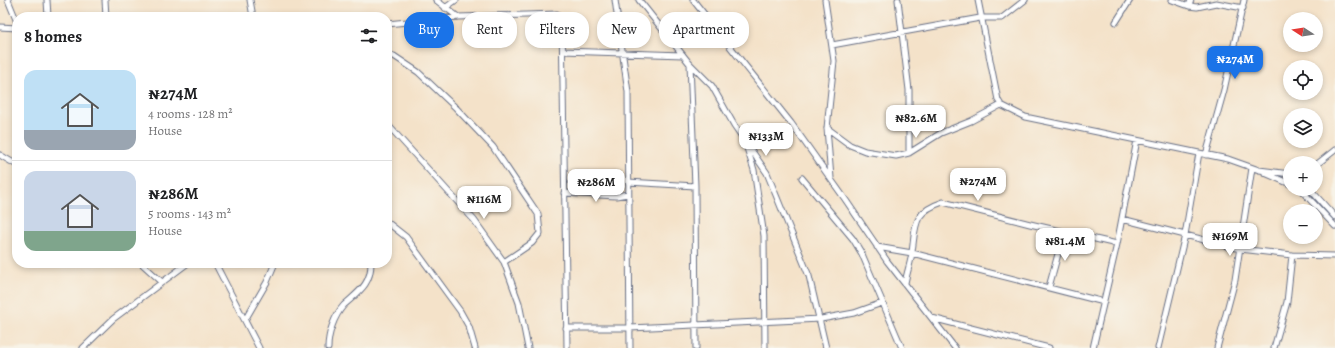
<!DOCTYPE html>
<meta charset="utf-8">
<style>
body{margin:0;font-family:Alegreya,serif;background:#f2f2f2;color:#202124;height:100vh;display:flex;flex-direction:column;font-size:15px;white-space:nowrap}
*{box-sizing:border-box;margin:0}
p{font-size:13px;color:#757577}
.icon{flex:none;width:22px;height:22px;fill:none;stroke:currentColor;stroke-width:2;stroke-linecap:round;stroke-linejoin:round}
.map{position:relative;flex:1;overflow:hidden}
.details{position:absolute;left:12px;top:12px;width:380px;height:256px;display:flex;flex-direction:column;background:#fff;border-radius:16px;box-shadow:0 2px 6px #0003}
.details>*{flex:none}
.top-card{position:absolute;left:404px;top:12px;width:380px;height:36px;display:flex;gap:8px}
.needle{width:26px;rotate:282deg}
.tools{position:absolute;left:1283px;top:12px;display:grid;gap:8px}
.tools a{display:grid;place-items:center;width:40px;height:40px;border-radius:50%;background:#fff;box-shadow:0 2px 6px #0003;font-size:20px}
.price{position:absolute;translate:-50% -34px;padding:0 9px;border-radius:8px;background:#fff;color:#222;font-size:13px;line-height:26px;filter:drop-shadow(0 1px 2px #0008)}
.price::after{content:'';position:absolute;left:50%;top:24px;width:12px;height:9px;margin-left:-6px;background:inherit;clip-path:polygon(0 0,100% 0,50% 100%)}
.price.active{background:#1a73e8;color:#fff}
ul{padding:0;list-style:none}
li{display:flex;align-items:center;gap:12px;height:100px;padding:0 12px}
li+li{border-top:1px solid #e0e0e0}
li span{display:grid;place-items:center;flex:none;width:112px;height:80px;border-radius:12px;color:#555}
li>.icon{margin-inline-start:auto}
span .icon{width:48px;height:48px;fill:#fffc;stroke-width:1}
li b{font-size:17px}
h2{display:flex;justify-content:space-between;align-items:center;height:48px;padding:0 12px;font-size:17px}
.tag{padding:0 14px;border-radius:16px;background:#fff;box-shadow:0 2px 6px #0003;font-size:14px;line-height:36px}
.tag.active{background:#1a73e8;color:#fff}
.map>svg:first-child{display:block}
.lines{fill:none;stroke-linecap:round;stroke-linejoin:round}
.street-casing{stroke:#676e83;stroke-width:7}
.street{stroke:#fff;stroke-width:5}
</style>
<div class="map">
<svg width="1335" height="348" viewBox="0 0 1335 348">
<rect width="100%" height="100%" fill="#f7f3e8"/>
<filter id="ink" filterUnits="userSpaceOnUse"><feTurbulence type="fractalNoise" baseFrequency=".025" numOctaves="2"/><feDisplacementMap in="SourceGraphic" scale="8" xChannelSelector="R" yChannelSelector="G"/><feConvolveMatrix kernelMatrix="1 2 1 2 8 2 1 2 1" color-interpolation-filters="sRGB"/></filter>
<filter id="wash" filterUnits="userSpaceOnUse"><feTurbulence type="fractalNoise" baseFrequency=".012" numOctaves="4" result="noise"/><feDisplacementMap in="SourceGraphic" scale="16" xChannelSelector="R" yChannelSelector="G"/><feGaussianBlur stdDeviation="0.9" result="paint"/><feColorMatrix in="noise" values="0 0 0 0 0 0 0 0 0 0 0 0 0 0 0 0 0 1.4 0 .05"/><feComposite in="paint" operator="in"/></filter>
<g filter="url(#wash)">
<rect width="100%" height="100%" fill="#f4e2c9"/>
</g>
<g filter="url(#ink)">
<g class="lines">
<defs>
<path id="street" d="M8,0L17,22
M47,0L48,17
M105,0L106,17
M250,0L253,17
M436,0L458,17
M615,0L628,92L630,348
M639,0L690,64L712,86L734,125L767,173L809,276L826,348
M693,0L791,123L845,199L887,261L955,348
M825,0L834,61L827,128L831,178
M898,0L909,90V153
M978,0L998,100L1001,105L1025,117L1228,159L1259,170L1290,174
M1172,0L1189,6L1197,7L1216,3L1243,8
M1189,6L1191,0
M445,8L456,0
M1116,22L1130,0
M387,24L458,17L557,14L562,19L567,348
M0,27L17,28
M832,45L980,18H1002L1025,0
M563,51L683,55
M387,55L394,56L418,72L456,108L493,147L538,214L540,233L532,243L504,262
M690,64L695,186L696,348
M387,124L474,220L504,262L519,303L528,348
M827,128L850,145L865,151L896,156L909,153L941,133L971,121L1001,105
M746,145L754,170L764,236L765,348
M0,155L17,165
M1206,155L1224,90L1244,0
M1316,165L1335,150
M1265,173L1290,184
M802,178L853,239L862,254L902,348
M628,182L695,186
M1300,189L1335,226
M1310,189L1335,217
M564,193L616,196L628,194
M1122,219L1240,249L1292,255L1335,256
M387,222L406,237L460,311L469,327L475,348
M877,247L912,253L1104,302
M141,263L162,282
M215,263L259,348
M905,283C907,272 911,262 912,252C916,224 913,212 943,202L1030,224L1117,244
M1049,287L1064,232
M932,318L1049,348
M245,320L267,282L275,263
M566,328H630L821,319L854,313L882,303
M83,348L113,319L188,263
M328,348C328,334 334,316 344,305C358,292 371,285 371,263
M1093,348L1117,244L1137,140
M1158,348L1185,235L1199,153
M1217,348L1235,280L1252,168
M1274,348L1287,302L1292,255"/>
</defs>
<!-- street casing -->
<use href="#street" class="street-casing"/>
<!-- street -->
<use href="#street" class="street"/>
</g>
</g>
</svg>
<div class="tools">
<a><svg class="needle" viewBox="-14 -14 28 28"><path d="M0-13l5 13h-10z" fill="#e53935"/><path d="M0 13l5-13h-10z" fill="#757577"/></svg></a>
<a><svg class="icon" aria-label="locate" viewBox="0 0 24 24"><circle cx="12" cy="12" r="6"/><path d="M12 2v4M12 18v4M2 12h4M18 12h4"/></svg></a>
<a><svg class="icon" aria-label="layers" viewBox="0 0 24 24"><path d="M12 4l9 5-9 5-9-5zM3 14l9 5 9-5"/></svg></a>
<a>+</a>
<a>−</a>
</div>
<b class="price active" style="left:1235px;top:80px">₦274M</b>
<b class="price" style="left:916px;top:139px">₦82.6M</b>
<b class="price" style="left:766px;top:157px">₦133M</b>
<b class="price" style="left:978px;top:202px">₦274M</b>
<b class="price" style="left:596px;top:203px">₦286M</b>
<b class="price" style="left:484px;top:220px">₦116M</b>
<b class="price" style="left:1230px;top:257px">₦169M</b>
<b class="price" style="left:1065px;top:262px">₦81.4M</b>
<div class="top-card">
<a class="tag active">Buy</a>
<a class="tag">Rent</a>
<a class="tag">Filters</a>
<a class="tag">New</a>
<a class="tag">Apartment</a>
</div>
<section class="details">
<h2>8 homes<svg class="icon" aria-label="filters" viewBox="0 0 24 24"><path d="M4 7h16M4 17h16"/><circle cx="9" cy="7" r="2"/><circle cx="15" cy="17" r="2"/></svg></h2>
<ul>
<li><span style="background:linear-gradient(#bfe0f5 75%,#9aa5b1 0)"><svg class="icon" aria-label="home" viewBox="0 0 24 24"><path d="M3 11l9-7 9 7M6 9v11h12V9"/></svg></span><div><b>₦274M</b><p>4 rooms · 128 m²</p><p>House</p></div></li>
<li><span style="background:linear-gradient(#c9d6e8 75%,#7fa58c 0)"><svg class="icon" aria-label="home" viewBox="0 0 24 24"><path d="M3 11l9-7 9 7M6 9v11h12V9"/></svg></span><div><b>₦286M</b><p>5 rooms · 143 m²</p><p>House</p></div></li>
</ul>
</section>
</div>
